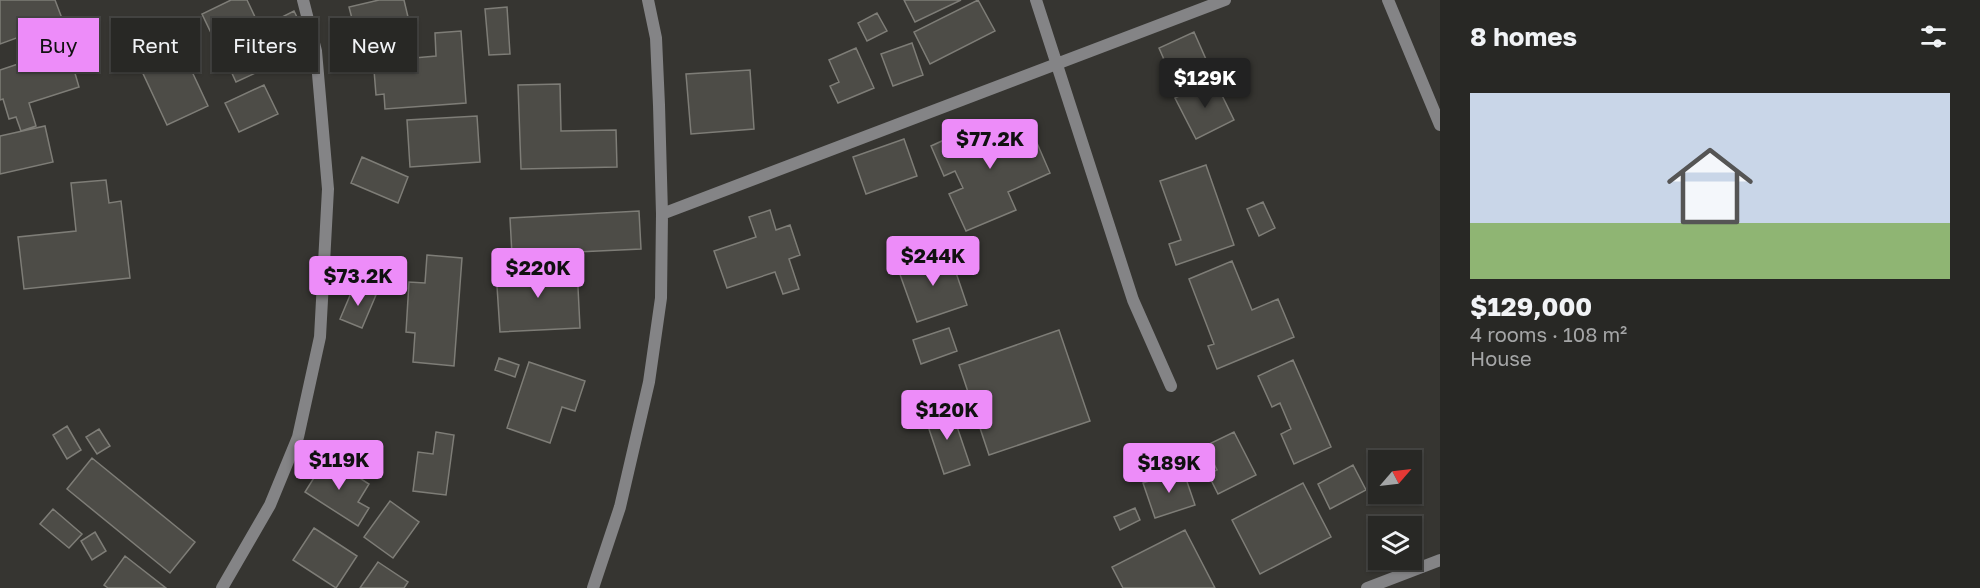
<!DOCTYPE html>
<meta charset="utf-8">
<style>
body{margin:0;font-family:"Golos Text",sans-serif;background:#30302d;color:#f1f3f6;height:100vh;display:flex;flex-direction:column;font-size:22px;white-space:nowrap}
*{box-sizing:border-box;margin:0}
p{font-size:20px;color:#a5a6a7}
.icon{flex:none;width:33px;height:33px;fill:none;stroke:currentColor;stroke-width:2;stroke-linecap:round;stroke-linejoin:round}
.map{position:relative;flex:1;overflow:hidden}
.sheet{display:flex;flex-direction:column;background:#282825;width:540px}
.sheet>*{flex:none}
.hud{position:absolute;left:18px;top:18px;width:570px;height:54px;display:flex;gap:12px}
.needle{width:39px;rotate:62deg}
.buttons{position:absolute;left:1368px;top:450px;display:grid;gap:12px}
.buttons a{display:grid;place-items:center;width:54px;height:54px;border-radius:0px;background:#282825;box-shadow:0 2px 4px #0004,0 0 0 2px #444442;font-size:30px}
.price{position:absolute;translate:-50% -51px;padding:0 14px;border-radius:6px;background:#ed8cf9;color:#111;font-size:20px;line-height:39px;filter:drop-shadow(0 2px 3px #0008)}
.price::after{content:'';position:absolute;left:50%;top:36px;width:18px;height:14px;margin-left:-9px;background:inherit;clip-path:polygon(0 0,100% 0,50% 100%)}
.price.on{background:#222;color:#fff}
ul{padding:0;list-style:none}
li{display:grid;align-content:center;gap:12px;height:318px;padding:0 30px}
li span{display:grid;place-items:center;height:186px;border-radius:0px;color:#555}
li>.icon{margin-inline-start:auto}
span .icon{width:108px;height:108px;fill:#fffc;stroke-width:1}
li b{font-size:26px}
h2{display:flex;justify-content:space-between;align-items:center;height:72px;padding:0 30px;font-size:26px}
.chip{padding:0 21px;border-radius:0px;background:#282825;box-shadow:0 2px 4px #0004,0 0 0 2px #444442;font-size:21px;line-height:54px}
.chip.on{background:#ed8cf9;color:#111}
main{display:flex;flex:1;min-height:0}
.map>svg:first-child{display:block}
.building{fill:#4d4c47;stroke:#7e7d77;stroke-width:1.5}
.lines{fill:none;stroke-linecap:round;stroke-linejoin:round}
.minor{stroke:#848486;stroke-width:12}
</style>
<main>
<div class="map">
<svg width="1440" height="588" viewBox="0 0 1440 588">
<rect width="100%" height="100%" fill="#363531"/>
<!-- building -->
<path class="building" d="M0,0H55L63,21L0,44Z
M231,0H247L255,17L213,37L202,14Z
M379,0H404L408,17L355,30L349,7Z
M904,0H961L915,22Z
M978,0L995,31L930,64L914,32Z
M507,7L510,54L489,55L485,9Z
M294,11L310,44L283,56L268,24Z
M877,13L887,31L867,41L858,23Z
M126,25L135,42L124,47L116,30Z
M461,31L466,103L385,109L384,94L376,95L374,70L384,69L383,52L373,53L372,40L412,37L414,58L436,56L435,33Z
M1194,32L1212,73L1177,89L1159,48Z
M248,34L264,69L236,82L220,47Z
M912,43L923,75L893,86L881,54Z
M181,48L208,106L167,125L140,67Z
M856,48L874,88L838,103L830,86L839,82L829,60Z
M60,50L65,65L72,63L79,87L29,103L36,126L21,131L16,117L9,119L3,99L0,100V70Z
M750,70L754,129L691,134L686,74Z
M1214,79L1234,120L1196,139L1175,98Z
M560,84L561,131L616,130L617,167L521,169L518,85Z
M264,85L278,114L239,132L225,103Z
M477,116L480,162L410,167L407,120Z
M1027,120L1050,173L1008,192L1016,210L966,231L949,194L963,188L955,171L944,176L931,146L979,124L985,139Z
M45,126L53,162L0,174V136Z
M904,139L917,176L866,194L853,157Z
M362,157L408,177L398,203L351,183Z
M1206,165L1234,245L1176,265L1169,244L1181,240L1160,181Z
M106,180L109,203L121,201L130,278L24,289L18,237L76,231L71,183Z
M1263,202L1275,228L1259,236L1247,209Z
M770,210L776,230L790,225L800,255L789,259L799,289L783,294L775,272L727,288L714,251L756,237L749,217Z
M639,211L641,249L512,255L510,218Z
M949,252L967,305L917,322L898,269Z
M427,255L462,258L454,366L413,362L415,333L406,332L409,282L425,283Z
M1232,261L1252,310L1278,299L1294,337L1217,369L1208,346L1214,344L1189,279Z
M577,267L580,328L500,332L496,271Z
M354,286L376,295L362,328L340,319Z
M949,328L957,351L921,364L913,340Z
M1059,330L1090,421L989,455L959,365Z
M499,358L519,365L515,377L495,370Z
M1293,360L1331,447L1294,464L1281,434L1291,429L1280,403L1272,407L1258,376Z
M529,362L585,381L575,411L562,407L550,443L507,428Z
M951,409L970,465L944,474L925,417Z
M67,426L81,450L67,459L53,435Z
M99,429L110,446L97,454L86,437Z
M436,432L454,435L446,495L413,491L418,452L433,454Z
M1234,432L1256,475L1218,494L1208,474L1217,470L1205,446Z
M327,457L369,484L358,502L369,508L358,526L305,492Z
M92,458L195,542L170,573L67,489Z
M1353,465L1366,490L1330,509L1318,484Z
M1183,470L1195,505L1155,518L1143,483Z
M1303,483L1331,537L1260,574L1232,520Z
M390,501L419,522L393,558L364,537Z
M1135,508L1140,520L1120,530L1114,517Z
M53,509L82,534L69,548L40,524Z
M314,528L357,556L336,588L293,560Z
M1185,530L1215,588H1123L1112,567Z
M95,532L106,551L92,560L81,541Z
M125,556L166,588H108L104,585Z
M378,562L408,582L404,588H360Z"/>
<g class="lines">
<!-- minor -->
<path class="minor" d="M1036,0L1133,300L1171,386
M1388,0L1440,125
M662,214L1225,0
M222,588L270,505L298,437L320,337L328,189L316,51L303,0
M593,588L620,507L649,382L661,298L662,214L659,105L656,38L648,0
M1367,588L1440,560"/>
</g>
</svg>
<div class="buttons">
<a><svg class="needle" viewBox="-14 -14 28 28"><path d="M0-13l5 13h-10z" fill="#e53935"/><path d="M0 13l5-13h-10z" fill="#a5a6a7"/></svg></a>
<a><svg class="icon" aria-label="layers" viewBox="0 0 24 24"><path d="M12 4l9 5-9 5-9-5zM3 14l9 5 9-5"/></svg></a>
</div>
<b class="price on" style="left:1205px;top:109px">$129K</b>
<b class="price" style="left:990px;top:170px">$77.2K</b>
<b class="price" style="left:933px;top:287px">$244K</b>
<b class="price" style="left:538px;top:299px">$220K</b>
<b class="price" style="left:358px;top:307px">$73.2K</b>
<b class="price" style="left:947px;top:441px">$120K</b>
<b class="price" style="left:339px;top:491px">$119K</b>
<b class="price" style="left:1169px;top:494px">$189K</b>
<div class="hud">
<a class="chip on">Buy</a>
<a class="chip">Rent</a>
<a class="chip">Filters</a>
<a class="chip">New</a>
</div>
</div>
<section class="sheet">
<h2>8 homes<svg class="icon" aria-label="filters" viewBox="0 0 24 24"><path d="M4 7h16M4 17h16"/><circle cx="9" cy="7" r="2"/><circle cx="15" cy="17" r="2"/></svg></h2>
<ul>
<li><span style="background:linear-gradient(#c9d6e8 70%,#8fb573 0)"><svg class="icon" aria-label="home" viewBox="0 0 24 24"><path d="M3 11l9-7 9 7M6 9v11h12V9"/></svg></span><div><b>$129,000</b><p>4 rooms · 108 m²</p><p>House</p></div></li>
</ul>
</section>
</main>
